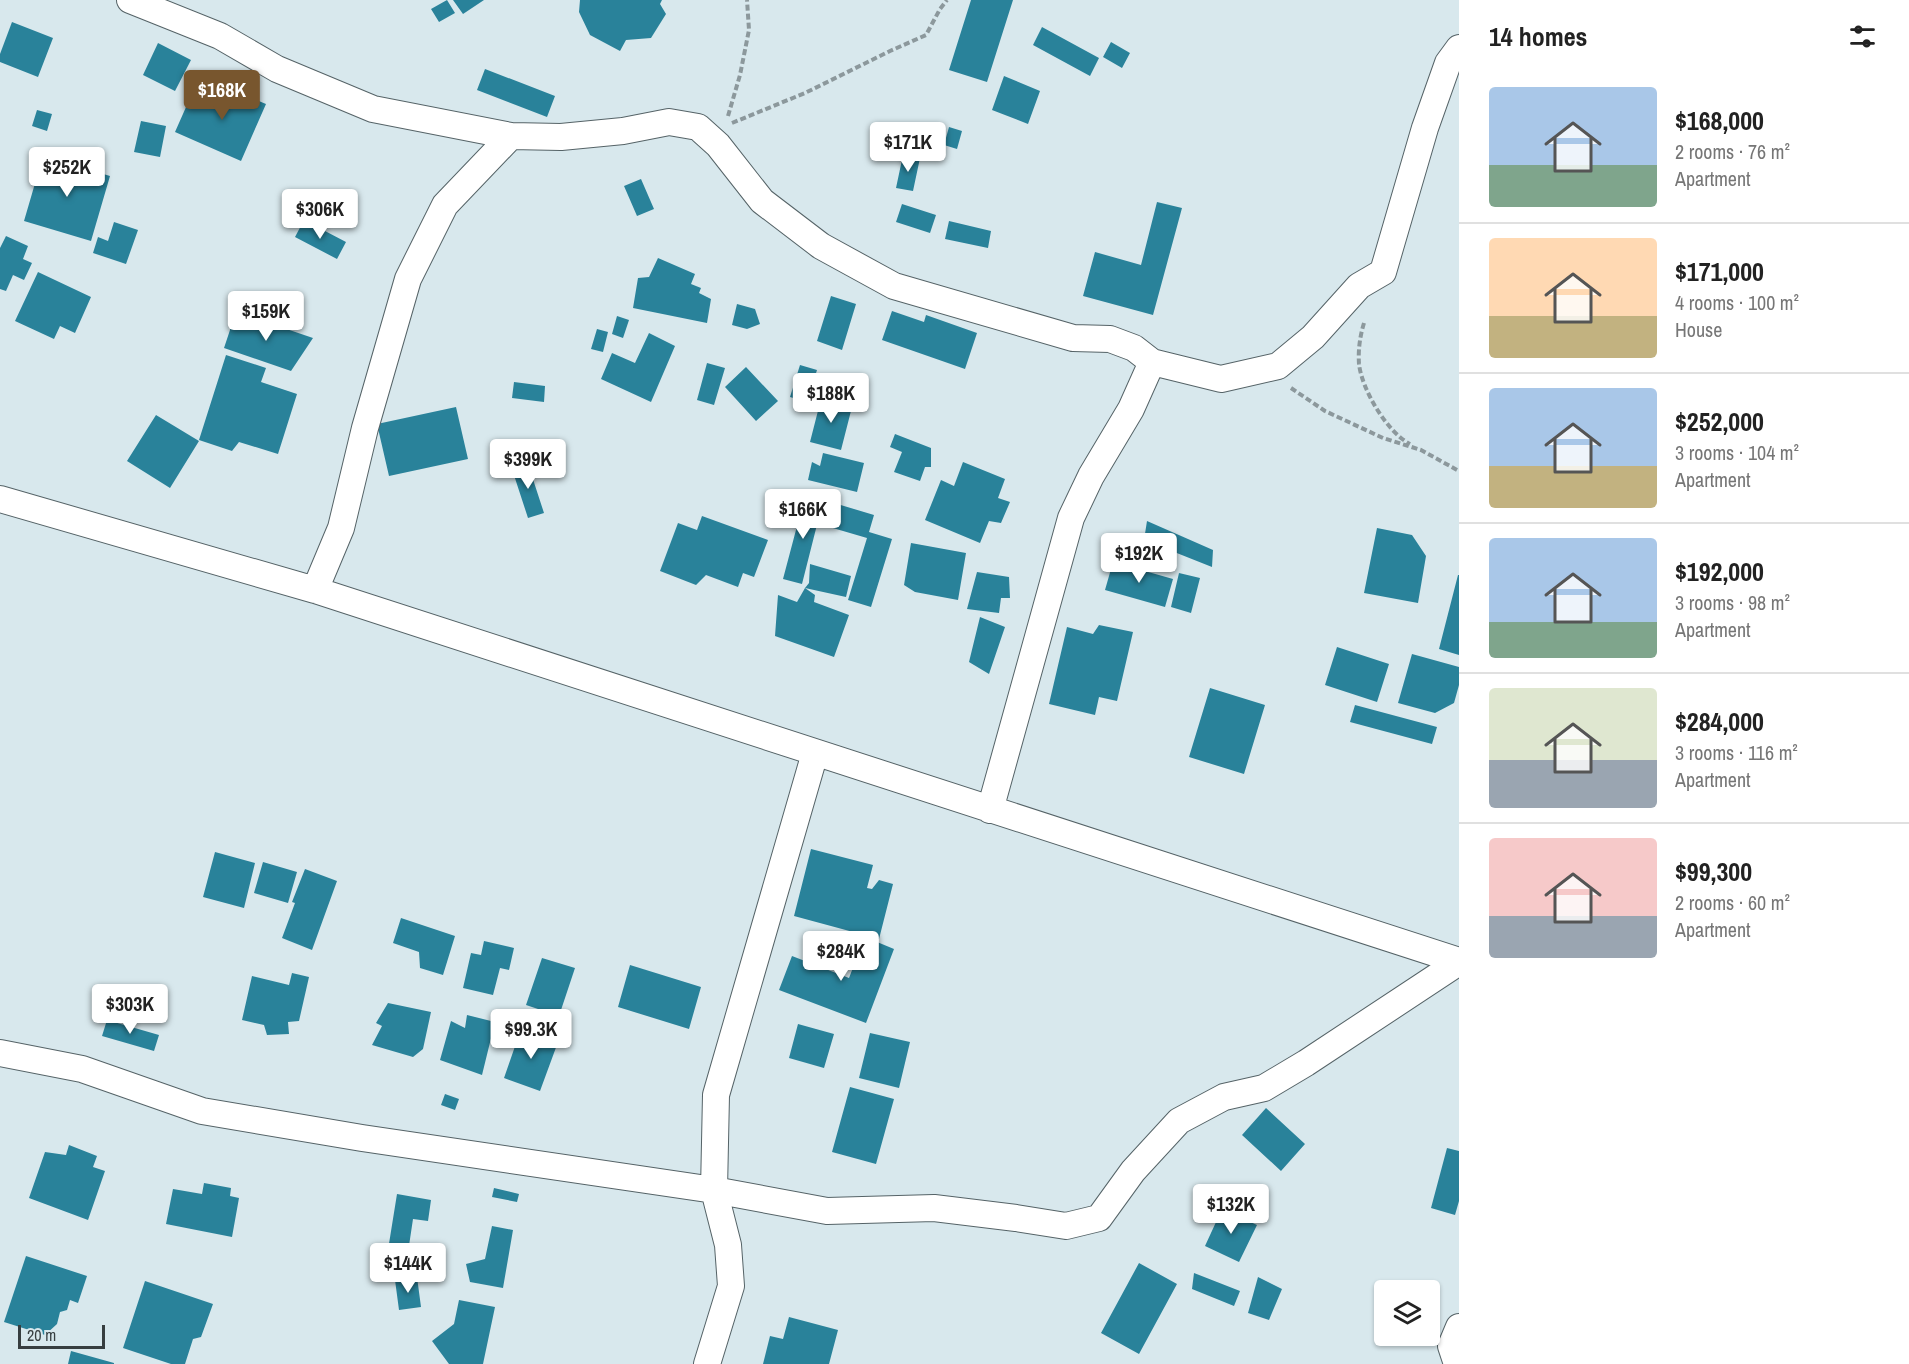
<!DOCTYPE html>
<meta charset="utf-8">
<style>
body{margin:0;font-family:"Archivo Narrow",sans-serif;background:#f6f6f6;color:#222;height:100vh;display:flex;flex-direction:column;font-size:22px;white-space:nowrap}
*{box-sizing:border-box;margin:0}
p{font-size:20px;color:#767676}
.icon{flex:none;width:33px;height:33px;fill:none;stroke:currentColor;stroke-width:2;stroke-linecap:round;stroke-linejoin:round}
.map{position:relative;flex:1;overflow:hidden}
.side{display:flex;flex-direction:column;background:#fff;width:450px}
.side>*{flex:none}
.buttons{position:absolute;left:1374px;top:1280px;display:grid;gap:12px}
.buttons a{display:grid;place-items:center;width:66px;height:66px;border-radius:6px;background:#fff;box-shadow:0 2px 4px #0004;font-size:30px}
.scale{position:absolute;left:18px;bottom:15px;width:87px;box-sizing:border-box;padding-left:6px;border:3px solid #373e40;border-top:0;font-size:16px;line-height:21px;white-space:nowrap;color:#373e40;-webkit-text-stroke:4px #d8e8ed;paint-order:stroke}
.price{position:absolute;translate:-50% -51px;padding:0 14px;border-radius:6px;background:#fff;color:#222;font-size:20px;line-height:39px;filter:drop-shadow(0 2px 3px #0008)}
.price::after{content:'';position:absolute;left:50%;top:36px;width:18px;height:14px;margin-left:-9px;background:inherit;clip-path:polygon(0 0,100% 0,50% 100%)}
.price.on{background:#78562e;color:#fff}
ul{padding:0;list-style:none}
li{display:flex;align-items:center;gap:18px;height:150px;padding:0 30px}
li+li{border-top:2px solid #e0e0e0}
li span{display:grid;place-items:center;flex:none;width:168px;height:120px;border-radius:6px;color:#555}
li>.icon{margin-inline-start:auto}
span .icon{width:72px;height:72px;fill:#fffc;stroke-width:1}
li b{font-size:26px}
h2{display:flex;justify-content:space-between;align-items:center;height:72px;padding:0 30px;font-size:26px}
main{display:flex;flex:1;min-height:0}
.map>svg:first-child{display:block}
.building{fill:#29829a}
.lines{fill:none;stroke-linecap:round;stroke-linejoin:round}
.street-casing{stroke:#556367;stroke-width:28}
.path{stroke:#8c989c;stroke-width:4;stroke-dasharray:6 3;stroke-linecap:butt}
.street{stroke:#fff;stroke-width:26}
</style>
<main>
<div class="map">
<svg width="1459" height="1364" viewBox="0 0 1459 1364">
<rect width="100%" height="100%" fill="#d8e8ed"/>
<!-- building -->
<path class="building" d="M447,0L455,13L439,22L431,9Z
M453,0H484L463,14Z
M580,0H662L660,4L666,14L651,38L626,40L620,51L590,35L579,12Z
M971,0H1013L987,82L949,70Z
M12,22L53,38L38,77L0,62V54Z
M1042,27L1099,58L1090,76L1033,45Z
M1111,42L1130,53L1122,68L1103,57Z
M158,43L191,60L175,91L143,75Z
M485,69L555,96L547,117L477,90Z
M1004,76L1040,91L1028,124L992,110Z
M226,87L266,104L241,161L175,132L194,89L220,100Z
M37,110L52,114L47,131L32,126Z
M141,121L166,126L160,157L134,152Z
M949,127L962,131L957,149L944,145Z
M918,133L942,147L943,160L918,151Z
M903,155L920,158L913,191L896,188Z
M43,156L110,176L91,241L24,221Z
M641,179L654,209L637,216L624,186Z
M1157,202L1182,208L1153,315L1083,296L1095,252L1141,265Z
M902,204L936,215L930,233L896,222Z
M304,220L346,242L337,259L295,237Z
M949,221L991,231L988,248L945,239Z
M114,222L138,230L126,264L93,253L98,237L108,241Z
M6,236L28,246L23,259L32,263L24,280L13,275L6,291L0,289V248Z
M658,258L695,274L691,284L701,288L699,293L711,299L707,323L633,308L638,278L649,277Z
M38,272L91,297L75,333L60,326L54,339L15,321Z
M831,296L856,304L842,350L817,341Z
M737,304L755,309L760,324L747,329L732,325Z
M892,311L924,322L926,315L977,333L965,369L882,340Z
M236,312L313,338L291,371L224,348Z
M617,316L629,320L623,338L612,334Z
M597,329L608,332L603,352L591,349Z
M649,333L675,346L651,402L601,379L612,353L635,363Z
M226,355L266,368L261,382L297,394L278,454L239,442L232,451L199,440Z
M707,363L725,368L714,405L697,400Z
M800,365L817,370L807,402L790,397Z
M746,367L778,401L756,421L725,387Z
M514,382L545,386L544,402L512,398Z
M821,399L852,407L841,450L810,442Z
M456,407L468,459L389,476L377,424Z
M156,415L199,441L170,488L127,461Z
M895,434L931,448V467H925L920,481L894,472L902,452L890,447Z
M823,453L864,463L857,492L808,480L812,462L820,466Z
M527,461L544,513L528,518L511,466Z
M963,462L1005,479L998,498L1010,502L1001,523L989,521L980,543L925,520L941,480L954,486Z
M805,496L823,501L802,584L783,579Z
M834,503L874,515L869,532L892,539L871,607L848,600L867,538L826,526Z
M702,516L768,540L754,577L743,573L738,587L706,575L696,585L660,571L678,523L697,530Z
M1147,521L1213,550L1212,567L1144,540Z
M1377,528L1412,535L1426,556L1418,603L1364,593Z
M911,543L966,553L958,600L915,592L904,585Z
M1113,562L1173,579L1165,607L1105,590Z
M810,564L851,576L846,597L805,588L815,595L814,602L849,615L834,657L775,636L778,595L797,602L805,588L809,583Z
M977,572L1009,577L1010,598H1001L999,613L967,609Z
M1179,573L1200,578L1191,613L1171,607Z
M1458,575H1459V655L1439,649Z
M980,617L1005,627L989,674L969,662Z
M1099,625L1133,632L1117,701L1099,697L1095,715L1049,704L1067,627L1093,634Z
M1337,647L1389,664L1377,702L1325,685Z
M1412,654L1459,667V685L1454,703L1435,713L1398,703Z
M1210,688L1265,705L1244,774L1189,757Z
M1355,705L1437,727L1432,744L1350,722Z
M811,849L873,865L867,888L872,889L879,880L893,884L879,939L794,916Z
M215,852L255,863L244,908L203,897Z
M263,862L297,872L288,903L254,893Z
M305,869L337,881L312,950L282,938L295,903L292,902Z
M401,918L455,936L443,975L420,968L419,952L393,943Z
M865,937L894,949L866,1023L779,990L792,956L849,978Z
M484,941L514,948L509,970L500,968L493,995L463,988L471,953L481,955Z
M542,958L575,968L559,1016L526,1005Z
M630,965L701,987L689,1029L618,1007Z
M292,973L309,977L299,1021L288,1022L289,1034L267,1035L264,1025L242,1020L252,976L289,985Z
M388,1003L431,1012L423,1049L413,1057L372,1045L382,1026L376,1023Z
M467,1015L495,1022L482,1075L440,1060L451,1021L465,1028Z
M107,1020L159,1035L154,1051L102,1036Z
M798,1024L834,1034L824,1068L789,1058Z
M521,1029L558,1042L540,1091L504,1078Z
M870,1033L910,1042L899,1088L859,1078Z
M850,1087L894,1099L876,1164L832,1152Z
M445,1094L459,1099L455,1110L441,1105Z
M1266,1108L1305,1144L1281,1171L1242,1135Z
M69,1145L97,1156L93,1167L105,1171L88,1220L29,1198L45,1152L66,1155Z
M1447,1148L1459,1151V1201L1455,1215L1431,1208Z
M204,1183L231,1188L230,1196L239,1198L232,1237L166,1224L173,1189L202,1194Z
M494,1188L519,1194L517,1202L492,1197Z
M397,1194L431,1200L428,1221L413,1219L407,1259L387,1256Z
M1222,1209L1257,1225L1239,1262L1205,1246Z
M492,1226L513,1230L503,1288L470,1282L466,1264L485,1259Z
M26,1256L87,1276L78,1303L70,1300L67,1310L60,1312L57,1324L45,1335L4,1322Z
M1139,1263L1177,1284L1139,1354L1101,1333Z
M1194,1273L1240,1291L1234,1306L1192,1289Z
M417,1277L421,1307L399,1310L395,1280Z
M1258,1277L1282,1289L1269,1320L1248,1313Z
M145,1281L213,1304L201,1337L193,1339L185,1364H171L123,1348Z
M459,1300L495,1307L483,1364H449L432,1341L454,1324Z
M789,1317L838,1330L829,1364H763L770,1336L783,1339Z
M71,1351L114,1363V1364H68Z"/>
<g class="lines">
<defs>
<path id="street" d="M130,0L220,36L277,69L373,109L511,136
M0,499L315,590L1459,961
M315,590L341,528L365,428L408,279L445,205L511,136L561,137L623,131L669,122L698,127L718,145L762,201L821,246L894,286L1073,338L1110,339L1134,348L1152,362L1221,379L1278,366L1313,337L1359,286L1383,272L1425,128L1448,63L1459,48
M990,810L1071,518L1091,476L1131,409L1152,362
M0,1053L82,1069L202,1111L362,1138L714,1190L827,1211L934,1208L1016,1218L1066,1226L1099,1218L1133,1171L1179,1121L1224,1097L1264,1088L1306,1063L1459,962
M707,1364L731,1286L728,1245L714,1190L716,1095L815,753
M1457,1364L1451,1346L1459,1327"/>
</defs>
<!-- street casing -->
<use href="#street" class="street-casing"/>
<!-- path -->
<path class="path" d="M728,116L740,75L749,30L747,0
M732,123L805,93L890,51L926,35L940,9L947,0
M1364,323C1360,336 1358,350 1359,364C1362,390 1387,432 1410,444
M1291,388L1325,411L1383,438L1421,450L1459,471"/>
<!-- street -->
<use href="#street" class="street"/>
</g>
</svg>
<div class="buttons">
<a><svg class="icon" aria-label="layers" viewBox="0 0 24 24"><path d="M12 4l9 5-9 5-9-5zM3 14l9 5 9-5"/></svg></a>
</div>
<div class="scale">20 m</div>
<b class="price on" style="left:222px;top:121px">$168K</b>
<b class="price" style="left:908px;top:173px">$171K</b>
<b class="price" style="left:67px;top:198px">$252K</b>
<b class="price" style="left:320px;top:240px">$306K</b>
<b class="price" style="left:266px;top:342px">$159K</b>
<b class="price" style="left:831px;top:424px">$188K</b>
<b class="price" style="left:528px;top:490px">$399K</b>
<b class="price" style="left:803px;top:540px">$166K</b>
<b class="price" style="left:1139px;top:584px">$192K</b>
<b class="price" style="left:841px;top:982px">$284K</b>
<b class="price" style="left:130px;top:1035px">$303K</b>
<b class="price" style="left:531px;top:1060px">$99.3K</b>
<b class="price" style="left:1231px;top:1235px">$132K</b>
<b class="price" style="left:408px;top:1294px">$144K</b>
</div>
<section class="side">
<h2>14 homes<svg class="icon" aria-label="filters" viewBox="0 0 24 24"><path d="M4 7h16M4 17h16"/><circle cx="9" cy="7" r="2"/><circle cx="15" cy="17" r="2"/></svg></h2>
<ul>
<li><span style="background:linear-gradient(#a9c7e8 65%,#7fa58c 0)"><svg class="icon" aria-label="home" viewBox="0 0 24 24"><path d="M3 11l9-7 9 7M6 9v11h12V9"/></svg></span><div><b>$168,000</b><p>2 rooms · 76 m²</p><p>Apartment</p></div></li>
<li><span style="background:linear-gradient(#ffd9b3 65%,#c2b280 0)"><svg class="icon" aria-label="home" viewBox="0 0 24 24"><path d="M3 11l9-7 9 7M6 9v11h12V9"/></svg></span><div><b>$171,000</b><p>4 rooms · 100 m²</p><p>House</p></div></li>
<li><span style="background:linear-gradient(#a9c7e8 65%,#c2b280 0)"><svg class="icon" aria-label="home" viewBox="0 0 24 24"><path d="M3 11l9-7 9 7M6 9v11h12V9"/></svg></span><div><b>$252,000</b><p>3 rooms · 104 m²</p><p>Apartment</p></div></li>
<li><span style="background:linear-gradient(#a9c7e8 70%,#7fa58c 0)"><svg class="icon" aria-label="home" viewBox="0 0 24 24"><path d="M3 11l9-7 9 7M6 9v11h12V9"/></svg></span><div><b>$192,000</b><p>3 rooms · 98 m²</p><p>Apartment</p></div></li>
<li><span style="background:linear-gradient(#dfe7d0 60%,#9aa5b1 0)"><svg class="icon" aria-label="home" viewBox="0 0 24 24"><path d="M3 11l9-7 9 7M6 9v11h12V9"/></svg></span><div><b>$284,000</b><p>3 rooms · 116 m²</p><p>Apartment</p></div></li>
<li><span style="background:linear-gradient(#f6c9c9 65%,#9aa5b1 0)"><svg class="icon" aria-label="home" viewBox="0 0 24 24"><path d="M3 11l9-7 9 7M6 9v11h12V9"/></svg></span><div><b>$99,300</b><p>2 rooms · 60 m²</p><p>Apartment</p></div></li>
</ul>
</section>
</main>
